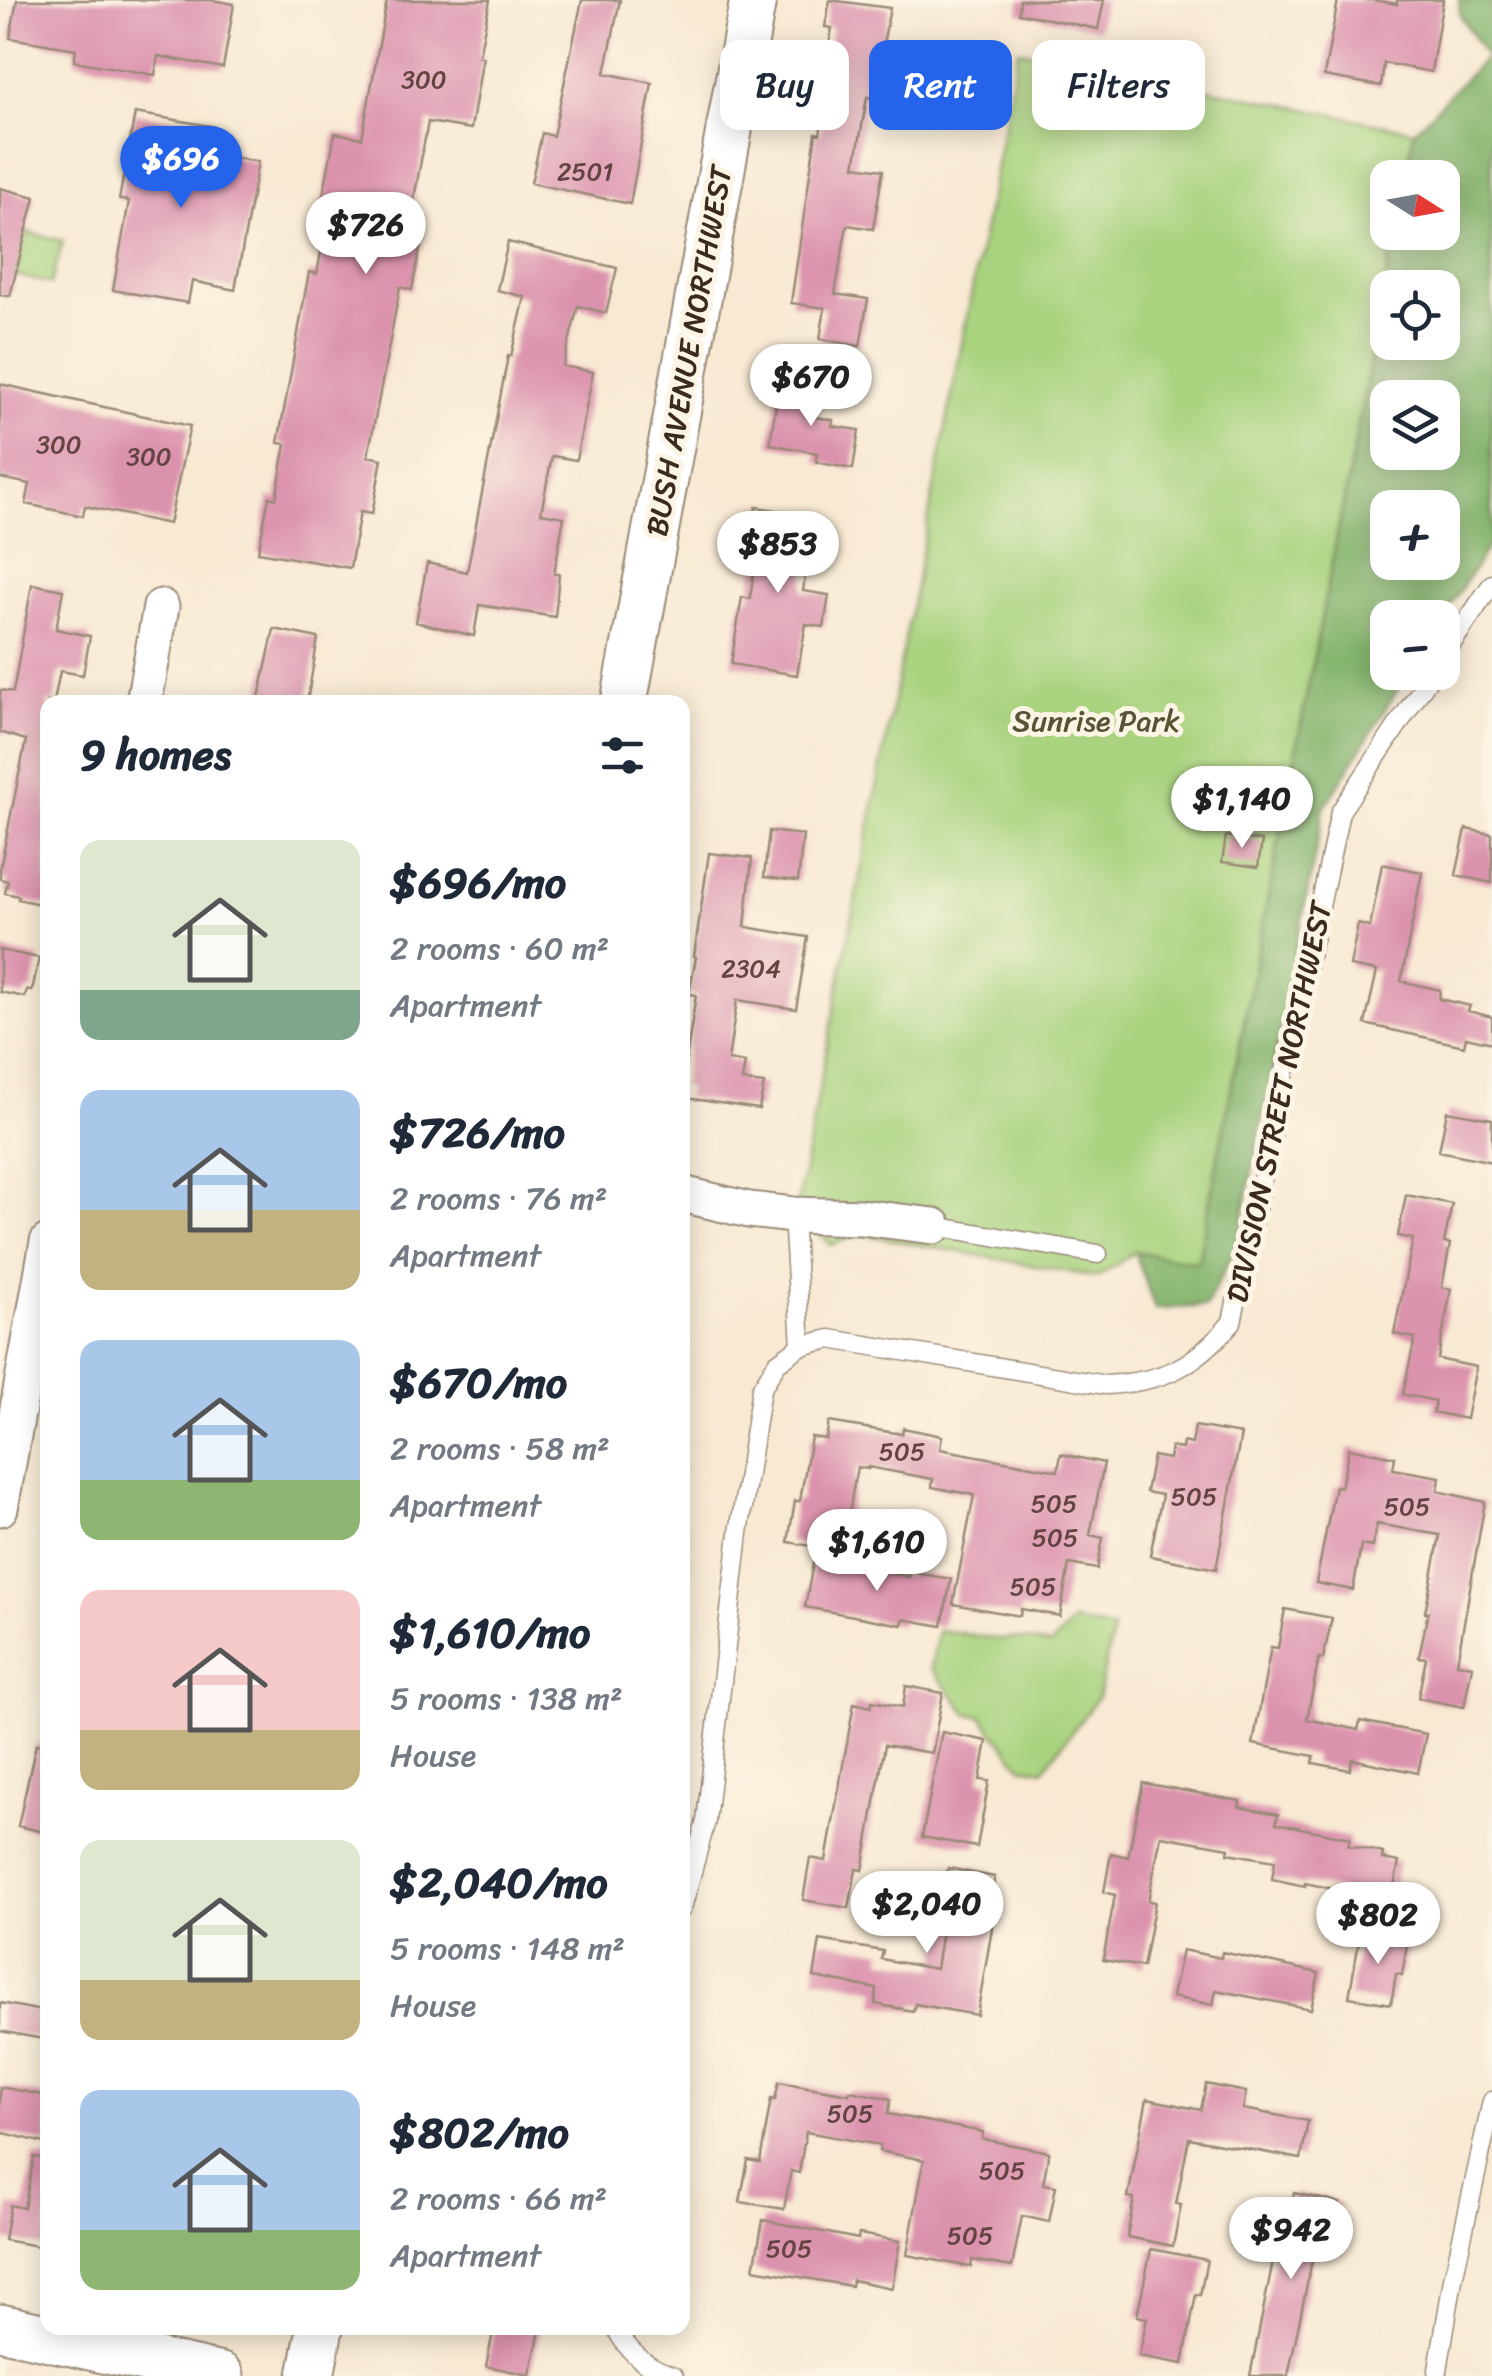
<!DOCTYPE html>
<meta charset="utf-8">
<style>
body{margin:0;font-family:Sriracha,sans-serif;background:#f6f6f7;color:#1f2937;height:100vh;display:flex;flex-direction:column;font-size:38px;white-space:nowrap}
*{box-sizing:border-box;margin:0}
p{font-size:32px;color:#747a83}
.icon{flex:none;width:55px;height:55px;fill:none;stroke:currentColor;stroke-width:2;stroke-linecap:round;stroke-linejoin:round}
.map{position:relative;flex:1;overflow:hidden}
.sheet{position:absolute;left:40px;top:695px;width:650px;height:1640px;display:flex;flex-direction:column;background:#fff;border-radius:20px;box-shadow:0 5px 25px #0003}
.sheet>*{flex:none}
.guide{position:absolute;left:720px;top:40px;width:620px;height:90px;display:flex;gap:20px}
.needle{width:65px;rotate:101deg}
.fabs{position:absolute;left:1370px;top:160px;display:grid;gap:20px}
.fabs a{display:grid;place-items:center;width:90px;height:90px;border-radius:20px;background:#fff;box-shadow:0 5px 25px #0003;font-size:50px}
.price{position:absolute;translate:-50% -85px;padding:0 22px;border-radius:35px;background:#fff;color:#222;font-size:32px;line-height:65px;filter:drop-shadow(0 2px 5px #0008)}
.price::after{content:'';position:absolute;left:50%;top:60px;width:30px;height:22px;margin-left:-15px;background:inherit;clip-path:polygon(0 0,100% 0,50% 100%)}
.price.selected{background:#2563eb;color:#fff}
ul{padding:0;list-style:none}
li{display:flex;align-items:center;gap:30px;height:250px;padding:0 40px}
li span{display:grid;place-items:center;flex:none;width:280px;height:200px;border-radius:20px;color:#555}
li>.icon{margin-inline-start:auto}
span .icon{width:120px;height:120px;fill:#fffc;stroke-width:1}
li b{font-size:42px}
h2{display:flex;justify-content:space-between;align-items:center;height:120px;padding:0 40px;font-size:42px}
.tag{padding:0 35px;border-radius:20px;background:#fff;box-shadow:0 5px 25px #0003;font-size:35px;line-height:90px}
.tag.selected{background:#2563eb;color:#fff}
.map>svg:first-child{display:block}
.green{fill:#a9d37f;stroke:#727e4e;stroke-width:2.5}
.forest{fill:#86b56e;stroke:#607046;stroke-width:2.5;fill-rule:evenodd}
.building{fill:#db92ad}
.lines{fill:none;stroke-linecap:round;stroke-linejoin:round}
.service-casing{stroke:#9a8a78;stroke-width:21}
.minor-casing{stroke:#9a8a78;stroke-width:39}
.tertiary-casing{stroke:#9a8a78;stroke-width:49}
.service{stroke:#fff;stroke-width:18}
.minor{stroke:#fff;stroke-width:35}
.tertiary{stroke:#fff;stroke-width:45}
.labels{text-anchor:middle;stroke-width:10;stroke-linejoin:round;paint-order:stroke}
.number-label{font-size:25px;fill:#634442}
.street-label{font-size:30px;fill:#3b2a1e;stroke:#fcf5e5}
.park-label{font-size:30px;fill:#565436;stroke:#fcf5e5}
</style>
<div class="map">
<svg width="1492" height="2376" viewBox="0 0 1492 2376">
<rect width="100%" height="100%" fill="#fcf5e5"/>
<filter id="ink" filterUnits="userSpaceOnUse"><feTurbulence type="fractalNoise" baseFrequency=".01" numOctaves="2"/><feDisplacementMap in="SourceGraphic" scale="20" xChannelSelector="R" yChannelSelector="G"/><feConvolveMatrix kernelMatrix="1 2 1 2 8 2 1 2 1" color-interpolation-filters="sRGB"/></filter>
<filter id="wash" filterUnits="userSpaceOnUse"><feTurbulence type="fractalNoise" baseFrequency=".0048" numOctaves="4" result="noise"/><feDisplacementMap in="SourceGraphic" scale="40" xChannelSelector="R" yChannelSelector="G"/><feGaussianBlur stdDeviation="2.25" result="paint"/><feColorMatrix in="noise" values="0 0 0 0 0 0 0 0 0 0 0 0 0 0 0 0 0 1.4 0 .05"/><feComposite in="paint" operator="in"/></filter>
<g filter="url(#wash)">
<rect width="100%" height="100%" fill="#f8e9d3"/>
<!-- green -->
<path class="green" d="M1018,50L1414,131L1406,177L1388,178V232L1395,233L1198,1263L1135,1252L1097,1277L860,1234L831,1245L796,1210Z
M26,232L63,241L51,284L15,275Z
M1073,1622L1113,1629L1098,1697L1043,1770L1021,1766L981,1716L968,1714L931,1668L938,1630L1004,1640L1012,1638L1051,1645Z"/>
<!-- forest -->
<path class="forest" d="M1459,0H1492V541L1442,618H1388V672L1408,673L1324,808L1238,1243L1206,1306L1155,1309L1135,1252L1198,1262L1395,233L1442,232V178L1406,177L1414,131L1486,57L1460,15ZM1388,288H1442V342H1388ZM1388,398H1442V452H1388ZM1388,508H1442V562H1388Z"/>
<g id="blocks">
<!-- building -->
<path class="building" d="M17,0H212L234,4L223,68L158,56L155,75L74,61L76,49L10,38Z
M387,0H490L479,56L483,57L471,129L428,122L408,232L423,234L412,290L400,287L368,456L382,459L372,514L360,512L350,568L258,552L269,497L276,499L286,444L278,443L309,272L317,274L327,219L319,218L335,133L362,138Z
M582,0H620L605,73L652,83L630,204L531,183L542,133L553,136Z
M830,0L890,8L879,65L929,74L924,106L867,97L855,166L883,170L873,229L847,225L835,294L868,299L860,346L820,339L825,308L791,303L816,133L820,134L832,64L826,63L832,28L825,27Z
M1020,0H1104L1098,29L1019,13Z
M1338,0H1373L1397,4V0H1443L1431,72L1384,63L1381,86L1324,76Z
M135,113L211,126L206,152L258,162L235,290L192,281L188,303L113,290L129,201L119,200Z
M0,188L35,197L10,296L0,295Z
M508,242L617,268L606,313L578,306L563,366L593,372L576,460L552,456L541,513L564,517L554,574H559L555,617L479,605L474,636L416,622L427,563L467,572L508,356H511L525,297L497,290Z
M0,384L190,426L169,524L85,506L83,516L26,504L30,484L0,478Z
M779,385L820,392L815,417L833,420L832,426L859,430L853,469L816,462L817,453L770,444Z
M756,507L808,515L805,540H810L803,591L829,595L824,627L806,624L797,675L731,664L742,597L750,599L758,540L751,539Z
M32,584L63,590L56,629L90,636L83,675L60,671L54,702H48V906L18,899L19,896L5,893L8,881L0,879V869L26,740L0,732V690L13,692Z
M274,629L318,638L307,702H286L259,698Z
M1466,829L1492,834V883L1456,875Z
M769,831L803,835L798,881L764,877Z
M1226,836L1262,841L1258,867L1222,862Z
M709,853L752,858L745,927L808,937L796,1009L737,1000L728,1060L745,1063L742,1081L764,1084L759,1109L686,1098L687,1087L682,1086L696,995L689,994L696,957L694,956Z
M1382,864L1422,872L1401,981L1440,990L1439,999L1470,1006L1468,1011L1492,1017V1043L1466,1037L1464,1046L1365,1024L1377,971L1350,966L1358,924L1370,927Z
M0,950L39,958L32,991L27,990L25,997L0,992Z
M1447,1111L1492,1119V1162L1439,1151Z
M1406,1195L1452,1204L1444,1243L1450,1244L1442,1287L1451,1289L1438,1359L1476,1367L1466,1419L1433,1412L1435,1401L1403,1394L1415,1338L1394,1334L1413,1239L1398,1236Z
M829,1422L902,1434L903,1428L942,1436L940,1449L1058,1471L1061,1454L1104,1463L1090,1535L1103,1538L1097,1569L1069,1564L1060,1616L1021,1609L1020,1616L953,1604L974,1495L932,1487L933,1479L868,1467V1469L857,1467L849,1513L841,1512L834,1550L788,1542L795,1501H800L811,1437L826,1439Z
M1195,1426L1241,1434L1216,1569L1150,1556L1162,1495L1146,1492L1153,1456L1169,1459L1171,1447L1182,1449L1183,1442L1192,1444Z
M1349,1448L1395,1457L1393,1469L1440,1477L1438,1491L1485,1502L1457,1663L1472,1666L1464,1707L1418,1698L1426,1658L1419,1657L1428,1612H1425L1440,1535L1377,1524L1372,1547L1361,1545L1353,1590L1316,1583L1335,1486L1341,1487Z
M814,1558L909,1577L910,1572L951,1579L942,1626L903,1619L902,1625L805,1607Z
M1285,1609L1332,1618L1323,1659L1319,1658L1307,1719L1358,1730L1360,1721L1426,1734L1418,1773L1352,1759L1350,1770L1313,1763L1314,1756L1253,1744L1271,1647L1278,1648Z
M906,1686L943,1693L932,1753L885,1745L863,1870L856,1869L849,1908L803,1900L810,1858L826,1861L854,1703L871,1707L872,1701L903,1707Z
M942,1732L987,1741L980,1780L989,1781L977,1847L922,1837Z
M36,1744L48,1746V1833L18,1826Z
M1143,1783L1240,1801L1239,1807L1278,1814L1276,1823L1350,1838L1348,1845L1383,1853L1382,1859L1399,1862L1391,1901L1305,1883V1886L1272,1879L1275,1861L1228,1853L1229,1848L1161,1836L1148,1901L1155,1902L1143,1967L1103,1960L1115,1895L1104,1892L1111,1853L1128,1857Z
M948,1868L995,1877L988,1916L994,1917L977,2015L915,2004L913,2011L875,2004L877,1989L814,1977L820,1940L883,1951L881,1959L936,1969L945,1911L941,1910Z
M1361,1931L1408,1939L1402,1975L1396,1974L1391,2004L1349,1997Z
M1182,1950L1221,1958L1222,1952L1319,1973L1311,2009L1216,1990L1213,2005L1172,1997Z
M0,2003L48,2012V2040L0,2031Z
M779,2082L849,2094L850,2091L891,2099L888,2114L983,2132L982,2139L1049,2152L1043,2184L1056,2186L1049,2222L1022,2216L1012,2267L972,2260L971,2267L907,2255L924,2160L879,2151L880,2145L806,2132L799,2173L791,2171L784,2209L740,2202L748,2160L760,2162L771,2099L775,2100Z
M1206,2084L1246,2092L1243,2109L1308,2121L1301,2159L1189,2138L1176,2204L1181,2205L1173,2246L1127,2237L1134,2198L1128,2197L1147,2099L1201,2110Z
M0,2087L48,2096V2144L0,2132Z
M34,2157L48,2159V2248L4,2240L10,2205L24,2208Z
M1294,2193L1340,2203L1332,2244L1316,2241L1288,2376H1250L1279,2231L1285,2232Z
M763,2220L858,2239L859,2234L900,2241L892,2288L852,2280L851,2286L754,2269Z
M1151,2249L1207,2260L1200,2295L1196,2294L1183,2364L1139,2356L1147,2318L1137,2316Z
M494,2328H522L540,2331L530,2375L486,2366Z"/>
</g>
</g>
<g filter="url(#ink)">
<use href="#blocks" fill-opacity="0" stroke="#9a8a78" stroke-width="2.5"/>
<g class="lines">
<defs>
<path id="service" d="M1442,658L1492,584
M793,1215L801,1346
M934,1226L1098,1254
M682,1908L706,1821L739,1533L761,1389L777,1363L801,1346L830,1339L1106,1385C1164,1382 1195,1366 1232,1322L1340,812L1433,672
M616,2328C628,2353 647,2368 674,2376
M1437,2376L1453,2279L1492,2101"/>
<path id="minor" d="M144,702L161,607
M682,1194L749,1210L793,1215L861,1217L934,1226
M0,1508L48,1242"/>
<path id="tertiary" d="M624,702L753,0
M0,2327L221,2376
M311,2376L320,2328"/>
</defs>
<!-- service casing -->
<use href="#service" class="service-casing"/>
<!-- minor casing -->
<use href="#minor" class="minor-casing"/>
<!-- tertiary casing -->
<use href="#tertiary" class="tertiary-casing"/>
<!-- service -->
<use href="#service" class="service"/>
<!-- minor -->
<use href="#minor" class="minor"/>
<!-- tertiary -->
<use href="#tertiary" class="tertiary"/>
</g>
</g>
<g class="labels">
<!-- number labels -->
<g class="number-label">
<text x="424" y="88">300</text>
<text x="585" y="180">2501</text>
<text x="59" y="453">300</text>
<text x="149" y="465">300</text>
<text x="751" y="977">2304</text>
<text x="902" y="1460">505</text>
<text x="1194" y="1505">505</text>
<text x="1054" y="1512">505</text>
<text x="1407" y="1515">505</text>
<text x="1055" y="1546">505</text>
<text x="1033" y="1595">505</text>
<text x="850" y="2122">505</text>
<text x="1002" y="2179">505</text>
<text x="970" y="2244">505</text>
<text x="789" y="2257">505</text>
</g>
<!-- street labels -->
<g class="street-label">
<text transform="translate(689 351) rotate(-80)" y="10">BUSH AVENUE NORTHWEST</text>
<text transform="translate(1279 1102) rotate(-78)" y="10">DIVISION STREET NORTHWEST</text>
</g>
<!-- park labels -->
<g class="park-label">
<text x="1096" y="731">Sunrise Park</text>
</g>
</g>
</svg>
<div class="fabs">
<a><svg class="needle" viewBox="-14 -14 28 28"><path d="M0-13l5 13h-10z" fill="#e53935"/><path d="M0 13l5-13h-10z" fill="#747a83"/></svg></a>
<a><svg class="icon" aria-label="locate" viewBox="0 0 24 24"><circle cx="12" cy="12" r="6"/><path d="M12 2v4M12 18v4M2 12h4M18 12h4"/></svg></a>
<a><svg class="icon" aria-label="layers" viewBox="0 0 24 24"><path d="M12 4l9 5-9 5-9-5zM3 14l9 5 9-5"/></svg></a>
<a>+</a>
<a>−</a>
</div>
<b class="price selected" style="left:181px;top:211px">$696</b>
<b class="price" style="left:366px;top:277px">$726</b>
<b class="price" style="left:811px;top:429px">$670</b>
<b class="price" style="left:778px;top:596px">$853</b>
<b class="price" style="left:1242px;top:851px">$1,140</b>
<b class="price" style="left:877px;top:1594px">$1,610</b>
<b class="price" style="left:927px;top:1956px">$2,040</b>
<b class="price" style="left:1378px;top:1967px">$802</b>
<b class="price" style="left:1291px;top:2282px">$942</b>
<div class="guide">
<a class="tag">Buy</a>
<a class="tag selected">Rent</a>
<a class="tag">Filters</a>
</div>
<section class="sheet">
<h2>9 homes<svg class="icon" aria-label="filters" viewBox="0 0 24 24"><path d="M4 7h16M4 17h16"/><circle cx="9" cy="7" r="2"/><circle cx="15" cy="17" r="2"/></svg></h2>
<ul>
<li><span style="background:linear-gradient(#dfe7d0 75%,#7fa58c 0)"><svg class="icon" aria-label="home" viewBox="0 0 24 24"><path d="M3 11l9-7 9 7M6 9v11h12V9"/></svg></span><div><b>$696/mo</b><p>2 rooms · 60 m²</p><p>Apartment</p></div></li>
<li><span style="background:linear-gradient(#a9c7e8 60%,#c2b280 0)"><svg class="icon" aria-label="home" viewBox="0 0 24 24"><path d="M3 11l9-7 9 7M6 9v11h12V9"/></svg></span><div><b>$726/mo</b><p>2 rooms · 76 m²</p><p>Apartment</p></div></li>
<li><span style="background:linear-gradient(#a9c7e8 70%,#8fb573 0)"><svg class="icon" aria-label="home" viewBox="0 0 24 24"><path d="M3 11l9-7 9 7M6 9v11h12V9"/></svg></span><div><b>$670/mo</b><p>2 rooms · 58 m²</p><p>Apartment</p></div></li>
<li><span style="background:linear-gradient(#f6c9c9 70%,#c2b280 0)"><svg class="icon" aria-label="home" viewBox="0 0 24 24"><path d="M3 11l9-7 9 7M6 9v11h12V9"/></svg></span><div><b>$1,610/mo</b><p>5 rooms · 138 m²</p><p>House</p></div></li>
<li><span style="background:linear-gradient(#dfe7d0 70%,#c2b280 0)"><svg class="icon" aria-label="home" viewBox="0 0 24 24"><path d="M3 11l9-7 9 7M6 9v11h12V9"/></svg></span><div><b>$2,040/mo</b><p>5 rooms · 148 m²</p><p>House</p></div></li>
<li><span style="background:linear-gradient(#a9c7e8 70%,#8fb573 0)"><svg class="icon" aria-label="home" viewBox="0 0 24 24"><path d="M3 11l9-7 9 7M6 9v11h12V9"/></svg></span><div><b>$802/mo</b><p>2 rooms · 66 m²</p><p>Apartment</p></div></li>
</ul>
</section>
</div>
